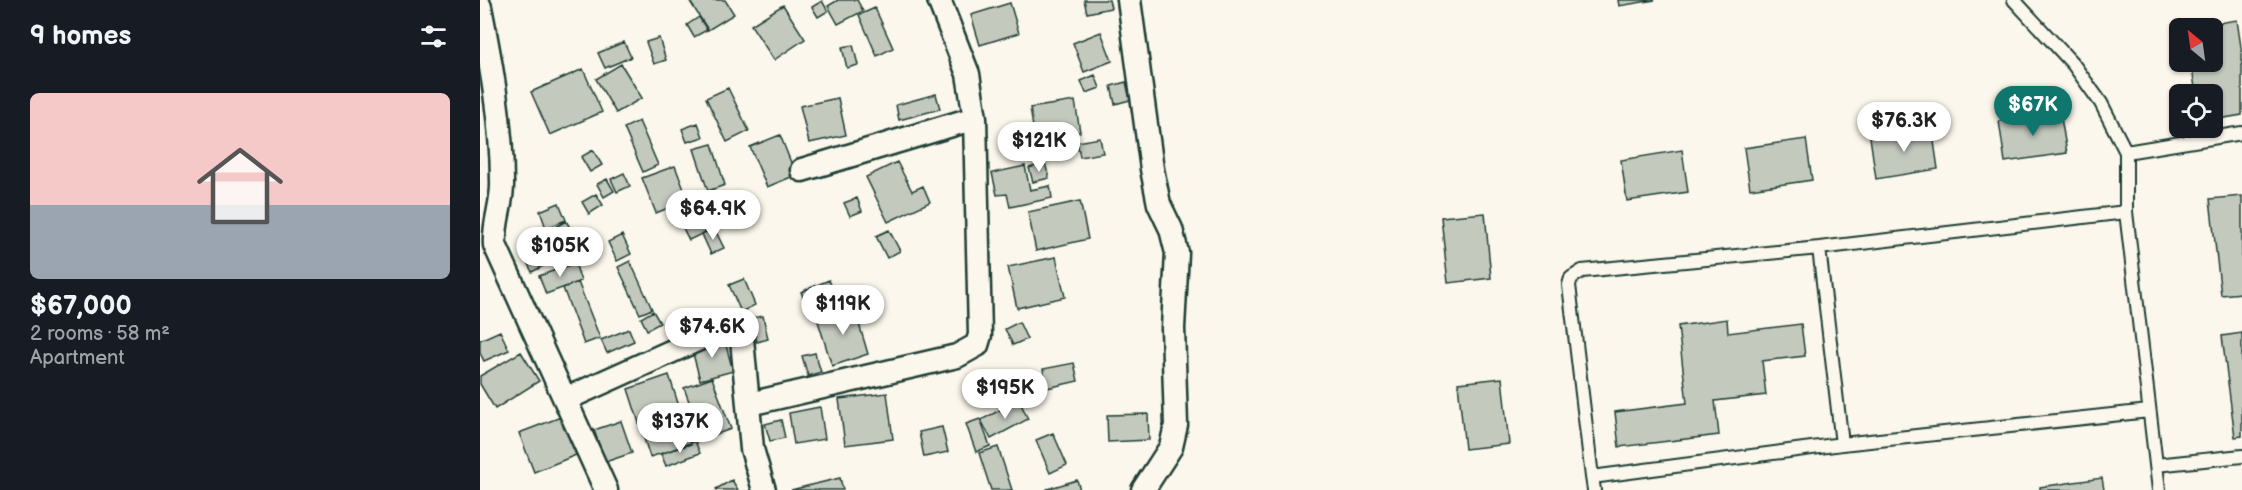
<!DOCTYPE html>
<meta charset="utf-8">
<style>
body{margin:0;font-family:"Balsamiq Sans",sans-serif;background:#242831;color:#f1f3f6;height:100vh;display:flex;flex-direction:column;font-size:22px;white-space:nowrap}
*{box-sizing:border-box;margin:0}
p{font-size:20px;color:#9ea1a6}
.icon{flex:none;width:33px;height:33px;fill:none;stroke:currentColor;stroke-width:2;stroke-linecap:round;stroke-linejoin:round}
.map{position:relative;flex:1;overflow:hidden}
.details{display:flex;flex-direction:column;background:#171b24;width:480px}
.details>*{flex:none}
.needle{width:39px;rotate:331deg}
.buttons{position:absolute;left:1689px;top:18px;display:grid;gap:12px}
.buttons a{display:grid;place-items:center;width:54px;height:54px;border-radius:9px;background:#171b24;box-shadow:0 2px 4px #0004;font-size:30px}
.price{position:absolute;translate:-50% -51px;padding:0 14px;border-radius:21px;background:#fff;color:#222;font-size:20px;line-height:39px;filter:drop-shadow(0 2px 3px #0008)}
.price::after{content:'';position:absolute;left:50%;top:36px;width:18px;height:14px;margin-left:-9px;background:inherit;clip-path:polygon(0 0,100% 0,50% 100%)}
.price.selected{background:#0f766e;color:#fff}
ul{padding:0;list-style:none}
li{display:grid;align-content:center;gap:12px;height:318px;padding:0 30px}
li+li{border-top:2px solid #363941}
li span{display:grid;place-items:center;height:186px;border-radius:9px;color:#555}
li>.icon{margin-inline-start:auto}
span .icon{width:108px;height:108px;fill:#fffc;stroke-width:1}
li b{font-size:26px}
h2{display:flex;justify-content:space-between;align-items:center;height:72px;padding:0 30px;font-size:26px}
main{display:flex;flex:1;min-height:0}
.map>svg:first-child{display:block}
.building{fill:#c4c9be;stroke:#1f3d34;stroke-width:1.5}
.lines{fill:none;stroke-linecap:round;stroke-linejoin:round}
.lane-casing{stroke:#1f3d34;stroke-width:16}
.street-casing{stroke:#1f3d34;stroke-width:27}
.lane{stroke:#fbf7ec;stroke-width:12}
.street{stroke:#fbf7ec;stroke-width:22}
</style>
<main>
<section class="details">
<h2>9 homes<svg class="icon" aria-label="filters" viewBox="0 0 24 24"><path d="M4 7h16M4 17h16"/><circle cx="9" cy="7" r="2"/><circle cx="15" cy="17" r="2"/></svg></h2>
<ul>
<li><span style="background:linear-gradient(#f6c9c9 60%,#9aa5b1 0)"><svg class="icon" aria-label="home" viewBox="0 0 24 24"><path d="M3 11l9-7 9 7M6 9v11h12V9"/></svg></span><div><b>$67,000</b><p>2 rooms · 58 m²</p><p>Apartment</p></div></li>
</ul>
</section>
<div class="map">
<svg width="1762" height="490" viewBox="0 0 1762 490">
<rect width="100%" height="100%" fill="#fbf7ec"/>
<filter id="ink" filterUnits="userSpaceOnUse"><feTurbulence type="fractalNoise" baseFrequency=".0167" numOctaves="2"/><feDisplacementMap in="SourceGraphic" scale="12" xChannelSelector="R" yChannelSelector="G"/><feConvolveMatrix kernelMatrix="1 2 1 2 8 2 1 2 1" color-interpolation-filters="sRGB"/></filter>
<g filter="url(#ink)">
<!-- building -->
<path class="building" d="M209,0H245L254,14L228,30Z
M358,0H377L383,11L358,24L348,6Z
M604,0H629L631,8L607,13Z
M1138,0H1175L1139,6Z
M342,1L348,11L338,17L332,7Z
M530,3L539,33L500,45L491,15Z
M303,5L325,39L294,60L271,25Z
M395,8L413,48L397,56L379,15Z
M219,17L227,30L214,37L207,25Z
M1757,20L1762,54V115L1732,120V94H1716L1711,62H1732V28H1706Z
M621,32L632,61L604,72L593,43Z
M179,38L186,60L174,64L166,42Z
M144,42L151,57L125,68L118,53Z
M373,45L378,65L367,68L362,47Z
M141,64L162,98L136,113L116,79Z
M103,69L122,112L70,135L51,92Z
M615,75L620,88L606,93L601,81Z
M646,82L650,100L635,104L631,86Z
M248,88L269,131L247,142L226,98Z
M456,94L460,109L419,120L416,105Z
M358,98L366,135L329,143L320,106Z
M595,101L600,132L555,140L550,108Z
M1580,112L1587,153L1525,162L1519,121Z
M159,121L178,165L163,172L144,128Z
M218,123L223,137L207,142L202,129Z
M1452,128L1458,169L1396,179L1390,137Z
M300,135L316,175L287,187L270,147Z
M620,138L623,153L600,157L597,142Z
M1326,139L1332,180L1270,189L1264,148Z
M232,144L245,185L228,191L214,149Z
M113,150L122,165L110,172L101,157Z
M1202,150L1208,192L1147,201L1141,160Z
M417,162L432,191L443,186L450,202L408,222L386,177Z
M565,163L569,178L553,182L549,168Z
M195,166L208,200L176,213L162,178Z
M545,166L550,190L570,186L572,198L530,207L527,194L517,195L512,173Z
M144,173L150,186L137,192L131,179Z
M127,179L134,191L124,197L117,184Z
M116,194L123,205L109,214L102,202Z
M1762,196V293L1741,295L1730,199Z
M377,198L382,211L370,216L364,203Z
M600,201L608,239L556,251L548,212Z
M79,203L86,220L66,228L60,211Z
M1005,213L1011,278L968,283L961,217Z
M228,214L234,228L209,240L202,226Z
M86,221L92,231L71,243L65,233Z
M234,228L244,248L231,254L222,234Z
M409,230L420,251L407,258L396,236Z
M142,235L151,254L137,261L128,242Z
M58,251L65,265L52,272L45,258Z
M576,257L585,297L537,308L528,267Z
M150,261L172,309L160,314L138,267Z
M95,263L101,281L66,294L59,276Z
M264,279L275,305L261,312L249,285Z
M349,280L354,292L326,304L321,292Z
M98,282L120,338L104,344L83,288Z
M374,307L388,354L352,366L337,318Z
M173,311L180,323L167,330L161,318Z
M283,316L288,339L277,342L271,318Z
M1247,319L1248,333L1321,324L1325,356L1282,361L1286,395L1235,401L1239,435L1139,447L1135,412L1207,403L1198,326Z
M539,322L547,339L533,345L525,329Z
M149,329L154,341L127,353L121,340Z
M20,331L29,350L4,361L0,353V340Z
M1762,333V436L1755,437L1742,336Z
M244,338L253,371L220,380L211,346Z
M41,352L59,381L15,409L0,384V376Z
M335,353L341,372L328,376L322,356Z
M594,363L598,381L567,388L563,369Z
M189,375L211,444L170,457L148,389Z
M232,378L251,429L223,439L204,388Z
M1022,378L1029,444L985,449L978,383Z
M554,379L560,395L542,402L536,385Z
M407,393L413,439L365,445L359,399Z
M539,400L548,419L511,439L501,420Z
M340,407L345,439L314,444L309,413Z
M668,414L669,440L628,442L627,415Z
M81,417L96,455L54,472L39,433Z
M500,419L510,446L496,452L486,424Z
M301,420L305,438L290,441L285,424Z
M141,421L152,453L125,462L114,430Z
M462,427L468,452L444,457L439,432Z
M573,433L587,465L570,473L556,440Z
M215,441L220,453L186,466L181,454Z
M518,447L532,490H511L499,453Z
M360,478L363,490H311Z
M1622,478L1624,490H1560V487Z
M252,480L258,490H237L236,489Z
M597,480L600,490H567V489Z"/>
<g class="lines">
<defs>
<path id="lane" d="M1534,0L1593,64L1621,103L1646,152V212L1679,490
M1646,152L1762,133
M1339,248L1362,444
M1676,465L1762,456
M1112,477L1089,285L1091,278L1102,271L1339,248L1646,212
M1114,490L1112,477L1362,444L1669,411"/>
<path id="street" d="M649,0L672,169L679,204L691,229L697,253L693,328L696,425L691,447L663,490
M0,7C11,63 22,124 22,182C23,203 13,224 15,245L126,490
M322,170L495,118
M86,399L239,330L254,329L262,339L272,449L284,490
M269,404L477,356L497,345L500,335L495,118L488,74L459,0"/>
</defs>
<!-- lane casing -->
<use href="#lane" class="lane-casing"/>
<!-- street casing -->
<use href="#street" class="street-casing"/>
<!-- lane -->
<use href="#lane" class="lane"/>
<!-- street -->
<use href="#street" class="street"/>
</g>
</g>
</svg>
<div class="buttons">
<a><svg class="needle" viewBox="-14 -14 28 28"><path d="M0-13l5 13h-10z" fill="#e53935"/><path d="M0 13l5-13h-10z" fill="#9ea1a6"/></svg></a>
<a><svg class="icon" aria-label="locate" viewBox="0 0 24 24"><circle cx="12" cy="12" r="6"/><path d="M12 2v4M12 18v4M2 12h4M18 12h4"/></svg></a>
</div>
<b class="price selected" style="left:1553px;top:137px">$67K</b>
<b class="price" style="left:1424px;top:153px">$76.3K</b>
<b class="price" style="left:559px;top:173px">$121K</b>
<b class="price" style="left:233px;top:241px">$64.9K</b>
<b class="price" style="left:80px;top:278px">$105K</b>
<b class="price" style="left:363px;top:336px">$119K</b>
<b class="price" style="left:232px;top:359px">$74.6K</b>
<b class="price" style="left:525px;top:420px">$195K</b>
<b class="price" style="left:200px;top:454px">$137K</b>
</div>
</main>
